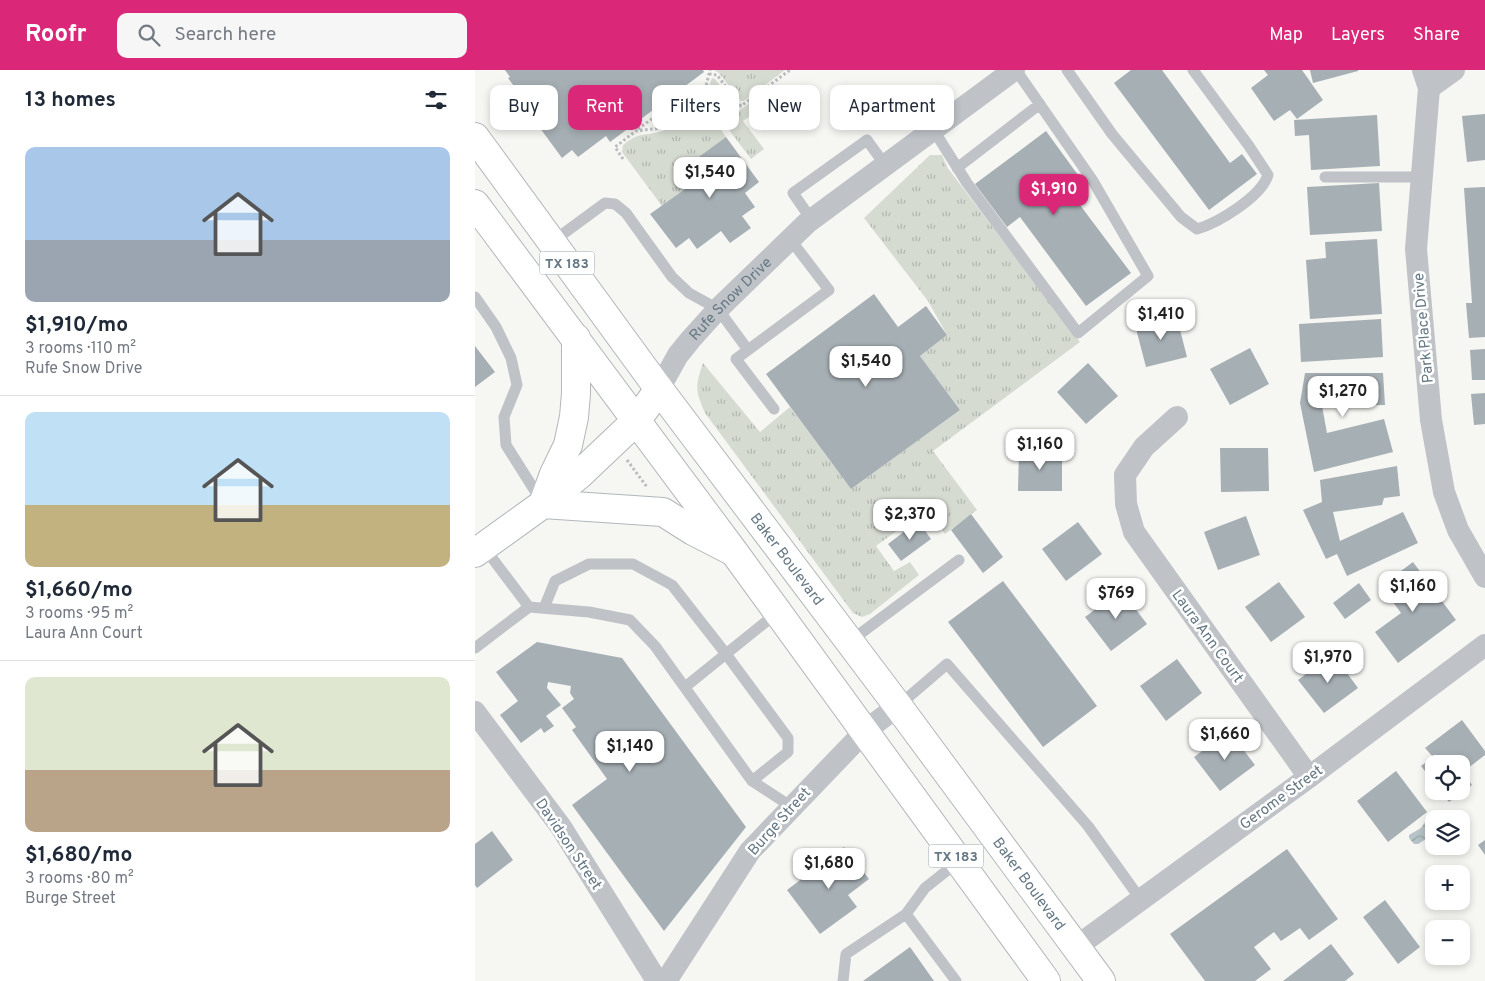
<!DOCTYPE html>
<meta charset="utf-8">
<style>
body{margin:0;font-family:Overpass,sans-serif;background:#f6f6f7;color:#1f2937;height:100vh;display:flex;flex-direction:column;font-size:19px;white-space:nowrap}
*{box-sizing:border-box;margin:0}
p{font-size:16px;color:#747a83}
.icon{flex:none;width:28px;height:28px;fill:none;stroke:currentColor;stroke-width:2;stroke-linecap:round;stroke-linejoin:round}
.map{position:relative;flex:1;overflow:hidden}
.drawer{display:flex;flex-direction:column;background:#fff;width:475px}
.drawer>*{flex:none}
.guide{position:absolute;left:15px;top:15px;width:475px;height:45px;display:flex;gap:10px}
.buttons{position:absolute;left:950px;top:685px;display:grid;gap:10px}
.buttons a{display:grid;place-items:center;width:45px;height:45px;border-radius:10px;background:#fff;box-shadow:0 2px 8px #0003;font-size:25px}
.price{position:absolute;translate:-50% -42px;padding:0 11px;border-radius:10px;background:#fff;color:#222;font-size:16px;line-height:32px;filter:drop-shadow(0 1px 2px #0008)}
.price::after{content:'';position:absolute;left:50%;top:30px;width:15px;height:11px;margin-left:-8px;background:inherit;clip-path:polygon(0 0,100% 0,50% 100%)}
.price.selected{background:#db2777;color:#fff}
ul{padding:0;list-style:none}
li{display:grid;align-content:center;gap:10px;height:265px;padding:0 25px}
li+li{border-top:1px solid #e0e1e3}
li span{display:grid;place-items:center;height:155px;border-radius:10px;color:#555}
li>.icon{margin-inline-start:auto}
span .icon{width:90px;height:90px;fill:#fffc;stroke-width:1}
li b{font-size:21px}
h2{display:flex;justify-content:space-between;align-items:center;height:60px;padding:0 25px;font-size:21px}
.tag{padding:0 18px;border-radius:10px;background:#fff;box-shadow:0 2px 8px #0003;font-size:18px;line-height:45px}
.tag.selected{background:#db2777;color:#fff}
header{display:flex;align-items:center;gap:30px;box-sizing:border-box;height:70px;padding:0 25px;background:#db2777;color:#fff}
header strong{font-size:24px}
nav{display:flex;gap:28px;margin-inline-start:auto;font-size:18px}
.search{width:350px;height:45px;background:#f6f6f7;display:flex;align-items:center;gap:12px;box-sizing:border-box;padding:0 18px;border-radius:10px;color:#747a83;font-size:19px}
main{display:flex;flex:1;min-height:0}
.map>svg:first-child{display:block}
.grass{fill:url(#grass-tufts)}
.water{fill:url(#water-waves)}
.building{fill:#a6afb4}
.lines{fill:none;stroke-linecap:round;stroke-linejoin:round}
.secondary-casing{stroke:#b1b7bb;stroke-width:30}
.primary-casing{stroke:#b2b7bb;stroke-width:30}
.path{stroke:#b9bcbe;stroke-width:3;stroke-dasharray:2.5 2.5;stroke-linecap:butt}
.service{stroke:#bfc3c7;stroke-width:11}
.minor{stroke:#bfc3c7;stroke-width:22}
.secondary{stroke:#fff;stroke-width:28}
.primary{stroke:#fff;stroke-width:28}
.labels{text-anchor:middle;stroke-width:5;stroke-linejoin:round;paint-order:stroke}
.shield{fill:#fff;stroke:#93a0a9;stroke-width:1}
.shield-label{font-size:14px;font-weight:bold;fill:#657884}
.street-label{font-size:15px;fill:#657884;stroke:#fff}
</style>
<header>
<strong>Roofr</strong>
<div class="search"><svg class="icon" aria-label="search" viewBox="0 0 24 24"><circle cx="10" cy="10" r="6"/><path d="M15 15l6 6"/></svg>Search here</div>
<nav><a>Map</a><a>Layers</a><a>Share</a></nav>
</header>
<main>
<section class="drawer">
<h2>13 homes<svg class="icon" aria-label="filters" viewBox="0 0 24 24"><path d="M4 7h16M4 17h16"/><circle cx="9" cy="7" r="2"/><circle cx="15" cy="17" r="2"/></svg></h2>
<ul>
<li><span style="background:linear-gradient(#a9c7e8 60%,#9aa5b1 0)"><svg class="icon" aria-label="home" viewBox="0 0 24 24"><path d="M3 11l9-7 9 7M6 9v11h12V9"/></svg></span><div><b>$1,910/mo</b><p>3 rooms · 110 m²</p><p>Rufe Snow Drive</p></div></li>
<li><span style="background:linear-gradient(#bfe0f5 60%,#c2b280 0)"><svg class="icon" aria-label="home" viewBox="0 0 24 24"><path d="M3 11l9-7 9 7M6 9v11h12V9"/></svg></span><div><b>$1,660/mo</b><p>3 rooms · 95 m²</p><p>Laura Ann Court</p></div></li>
<li><span style="background:linear-gradient(#dfe7d0 60%,#b9a48a 0)"><svg class="icon" aria-label="home" viewBox="0 0 24 24"><path d="M3 11l9-7 9 7M6 9v11h12V9"/></svg></span><div><b>$1,680/mo</b><p>3 rooms · 80 m²</p><p>Burge Street</p></div></li>
</ul>
</section>
<div class="map">
<svg width="1010" height="911" viewBox="0 0 1010 911">
<defs>
<pattern id="grass-tufts" width="24" height="20" patternUnits="userSpaceOnUse" patternTransform="scale(1.25)"><rect width="24" height="20" fill="#d6dbd2"/><path d="M3 7l-1-3M5 7V3M7 7l1-3M15 17l-1-3M17 17v-4M19 17l1-3" fill="none" stroke="#b1b6b0"/></pattern>
<pattern id="water-waves" width="16" height="10" patternUnits="userSpaceOnUse" patternTransform="scale(1.25)"><rect width="16" height="10" fill="#b6c4c7"/><path d="M0 5q4-4 8 0t8 0" fill="none" stroke="#98a4a7"/></pattern>
</defs>
<rect width="100%" height="100%" fill="#f6f6f3"/>
<!-- grass -->
<path class="grass" d="M239,0H310L269,31H266L244,3Z
M237,8L240,9L264,41L277,31L284,40L268,51L289,79L276,89L251,56L246,60L251,67L203,103L213,117L187,136L147,82L148,75C163,63 166,66 184,62C207,56 230,30 237,8Z
M455,85H467L472,97L605,272L458,381L502,440L470,464L452,439L401,476L419,501L435,492L444,505L395,544L387,547L378,543L230,343C220,320 220,317 228,293L285,362L315,337L376,419L485,340L445,286L472,265L453,231L389,148Z"/>
<!-- water -->
<path class="water" d="M951,751L959,753V764L943,774H939L934,768V765L946,758Z"/>
<!-- building -->
<path class="building" d="M30,0H228L229,2L135,72L131,66L103,87L97,80L87,88L62,54L65,52L33,8L35,7Z
M656,0H687L755,93L767,84L782,104L734,140L639,13Z
M789,0H827L848,30L822,49L815,40L799,51L776,18L793,5Z
M835,0H883V1L838,13Z
M1010,44V90L992,92L987,46Z
M902,45L905,96L836,100L834,65L820,66L819,50Z
M571,61L603,105L590,115L656,203L611,236L545,147L532,157L500,114Z
M251,67L284,112L270,123L280,137L267,146L276,158L255,173L246,161L222,179L214,168L201,178L175,144L213,117L202,103Z
M904,113L907,161L835,165L832,117Z
M1010,117V267L994,268L991,233H997L989,118Z
M902,169L907,244L835,249L831,190L851,188L850,172Z
M399,224L423,257L451,236L472,265L445,286L485,340L376,419L291,304Z
M701,244L712,287L671,297L660,255Z
M906,249L908,287L826,292L824,254Z
M0,276L20,302L0,317Z
M775,278L794,314L755,335L735,299Z
M1010,279V310H997L995,280Z
M613,293L643,326L611,354L582,322Z
M830,303H908L910,335L847,336L852,363L909,349L918,382L839,402L825,333Z
M1010,323V354L999,355L996,324Z
M745,378H793L794,421L746,422Z
M544,380H587V421H543Z
M922,396L925,426L909,428L907,435L858,442L865,471L928,442L943,473L872,506L862,484L851,489L828,440L847,432L845,410Z
M496,444L528,487L508,503L476,460Z
M771,446L785,485L743,500L729,462Z
M443,451L456,469L426,491L413,474Z
M603,452L627,484L591,511L567,479Z
M938,492L981,550L923,593L900,562L926,543L906,516Z
M528,511L622,636L568,677L473,552Z
M804,512L830,547L796,572L770,537Z
M884,513L896,530L870,549L858,533Z
M646,520L672,554L636,581L610,547Z
M62,572L147,588L271,757L189,861L97,735L132,709L97,660L101,657L87,638L99,629L95,623L96,616L73,612L72,618L86,635L71,646L79,656L69,663L66,658L46,673L25,645L43,631L21,602Z
M858,584L883,618L849,643L823,610Z
M702,589L727,623L691,651L665,616Z
M987,650L1010,681V685L988,702L997,715L974,732L965,721H986V694H959V713L946,696L958,687L950,678Z
M754,661L780,695L745,721L719,687Z
M921,701L952,742L913,772L882,731Z
M17,761L38,790L2,818L0,815V774Z
M1010,770V785L1003,775Z
M369,777L394,809L373,825L382,837L345,864L312,820Z
M812,779L863,849L834,870L825,858L806,871L799,862L779,877L796,899L780,911H730L695,864Z
M910,830L945,877L923,894L888,847Z
M856,874L879,904L870,911H808Z
M435,877L459,911H388Z"/>
<g class="lines">
<defs>
<path id="secondary" d="M0,483L68,434L104,405L162,350L184,319"/>
<g id="primary">
<path id="s2" d="M0,67L184,319L423,636L626,911"/>
<path d="M0,134L259,482L571,911"/>
<path d="M101,268V323L99,347L93,375L79,404L68,434L188,442L218,461L255,480"/>
</g>
</defs>
<!-- secondary casing -->
<use href="#secondary" class="secondary-casing"/>
<!-- primary casing -->
<use href="#primary" class="primary-casing"/>
<!-- path -->
<path class="path" d="M234,4L242,5L266,36L315,0
M163,59L214,22
M148,89L140,77L161,61L186,58L205,48L221,33L231,16L235,0
M152,390L172,417"/>
<!-- service -->
<path class="service" d="M592,0L637,64L706,147L722,159C743,153 786,127 793,105L774,76L718,0
M458,59L492,113L603,263L673,206L618,111L541,0
M482,98L565,34
M850,107H947
M336,149L318,123L392,70L410,95
M77,172L130,133L140,134L151,143L197,207L214,223L243,239L273,280L354,220L315,169
M0,227L21,257L36,288L42,315L29,347L31,375L67,432
M273,280L261,289L299,339
M8,476L54,537
M69,538L80,511L114,494H158L197,515L251,584L313,668V682L277,711
M374,572L484,490
M0,578L54,537L114,542L155,550L180,576L277,711L317,737
M210,617L303,542
M423,636L472,594L613,756L666,830
M431,844L481,911
M368,911L371,884L431,844L450,818L484,791"/>
<!-- minor -->
<g class="minor">
<path d="M948,0L954,18L941,179L956,350L969,422L983,460L1010,507"/>
<path d="M954,18L979,0"/>
<path id="s1" d="M184,319L203,285L216,269L243,239L332,153L539,0"/>
<path d="M702,347L669,377L650,405L651,434L659,462L834,707"/>
<path d="M0,642L86,757L182,911"/>
<path d="M601,877L834,707L1010,575"/>
<path d="M191,911L275,781L390,661L423,636"/>
</g>
<!-- secondary -->
<use href="#secondary" class="secondary"/>
<!-- primary -->
<use href="#primary" class="primary"/>
</g>
<g class="labels">
<!-- shield labels -->
<g class="shield">
<rect x="64.5" y="181.5" width="55" height="23" rx="4"/>
<rect x="453.5" y="774.5" width="55" height="23" rx="4"/>
</g>
<g class="shield-label">
<text x="92" y="198">TX 183</text>
<text x="481" y="791">TX 183</text>
</g>
<!-- street labels -->
<g class="street-label">
<text dy="5" stroke="none"><textPath href="#s1" startOffset="116">Rufe Snow Drive</textPath></text>
<text transform="translate(948 258) rotate(-95)" y="5">Park Place Drive</text>
<text dy="5" stroke="none"><textPath href="#s2" startOffset="525">Baker Boulevard</textPath></text>
<text transform="translate(733 566) rotate(54)" y="5">Laura Ann Court</text>
<text transform="translate(806 727) rotate(-36)" y="5">Gerome Street</text>
<text transform="translate(304 751) rotate(-48)" y="5">Burge Street</text>
<text transform="translate(94 774) rotate(56)" y="5">Davidson Street</text>
<text dy="5" stroke="none"><textPath href="#s2" startOffset="930">Baker Boulevard</textPath></text>
</g>
</g>
</svg>
<div class="buttons">
<a><svg class="icon" aria-label="locate" viewBox="0 0 24 24"><circle cx="12" cy="12" r="6"/><path d="M12 2v4M12 18v4M2 12h4M18 12h4"/></svg></a>
<a><svg class="icon" aria-label="layers" viewBox="0 0 24 24"><path d="M12 4l9 5-9 5-9-5zM3 14l9 5 9-5"/></svg></a>
<a>+</a>
<a>−</a>
</div>
<b class="price" style="left:235px;top:129px">$1,540</b>
<b class="price selected" style="left:579px;top:146px">$1,910</b>
<b class="price" style="left:686px;top:271px">$1,410</b>
<b class="price" style="left:391px;top:318px">$1,540</b>
<b class="price" style="left:868px;top:348px">$1,270</b>
<b class="price" style="left:565px;top:401px">$1,160</b>
<b class="price" style="left:435px;top:471px">$2,370</b>
<b class="price" style="left:938px;top:543px">$1,160</b>
<b class="price" style="left:641px;top:550px">$769</b>
<b class="price" style="left:853px;top:614px">$1,970</b>
<b class="price" style="left:750px;top:691px">$1,660</b>
<b class="price" style="left:155px;top:703px">$1,140</b>
<b class="price" style="left:354px;top:820px">$1,680</b>
<div class="guide">
<a class="tag">Buy</a>
<a class="tag selected">Rent</a>
<a class="tag">Filters</a>
<a class="tag">New</a>
<a class="tag">Apartment</a>
</div>
</div>
</main>
